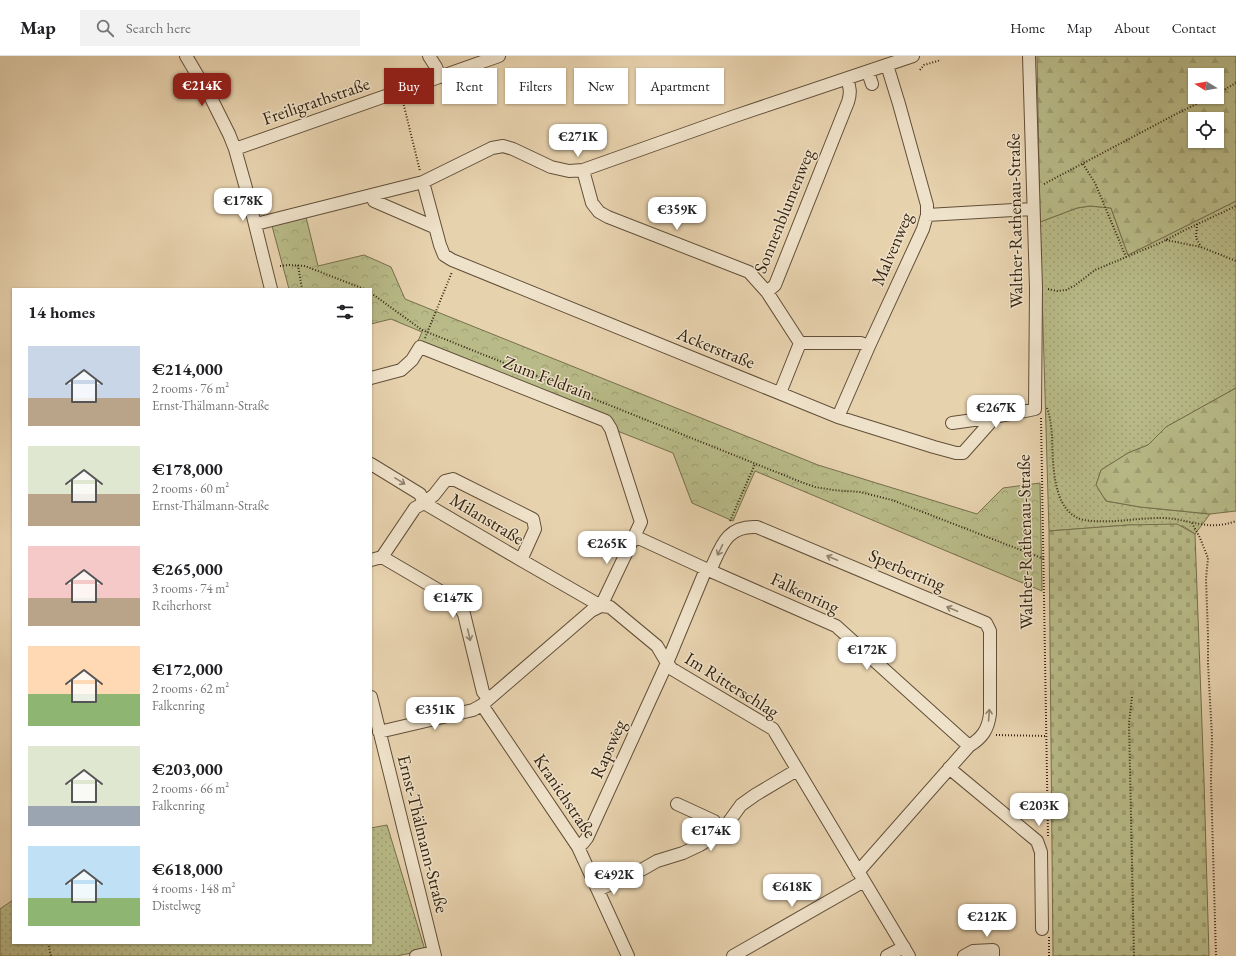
<!DOCTYPE html>
<meta charset="utf-8">
<style>
body{margin:0;font-family:"EB Garamond",serif;background:#f2f2f2;color:#202124;height:100vh;display:flex;flex-direction:column;font-size:15px;white-space:nowrap}
*{box-sizing:border-box;margin:0}
p{font-size:13px;color:#757577}
.icon{flex:none;width:22px;height:22px;fill:none;stroke:currentColor;stroke-width:2;stroke-linecap:round;stroke-linejoin:round}
.map{position:relative;flex:1;overflow:hidden}
.drawer{position:absolute;left:12px;top:232px;width:360px;height:656px;display:flex;flex-direction:column;background:#fff;border-radius:0px;box-shadow:0 1px 3px #0004}
.drawer>*{flex:none}
.top-card{position:absolute;left:384px;top:12px;width:380px;height:36px;display:flex;gap:8px}
.needle{width:26px;rotate:281deg}
.fabs{position:absolute;left:1188px;top:12px;display:grid;gap:8px}
.fabs a{display:grid;place-items:center;width:36px;height:36px;border-radius:0px;background:#fff;box-shadow:0 1px 3px #0004;font-size:20px}
.price{position:absolute;translate:-50% -34px;padding:0 9px;border-radius:8px;background:#fff;color:#222;font-size:13px;line-height:26px;filter:drop-shadow(0 1px 2px #0008)}
.price::after{content:'';position:absolute;left:50%;top:24px;width:12px;height:9px;margin-left:-6px;background:inherit;clip-path:polygon(0 0,100% 0,50% 100%)}
.price.current{background:#8f2418;color:#fff}
ul{padding:0;list-style:none}
li{display:flex;align-items:center;gap:12px;height:100px;padding:0 16px}
li span{display:grid;place-items:center;flex:none;width:112px;height:80px;border-radius:0px;color:#555}
li>.icon{margin-inline-start:auto}
span .icon{width:48px;height:48px;fill:#fffc;stroke-width:1}
li b{font-size:17px}
h2{display:flex;justify-content:space-between;align-items:center;height:48px;padding:0 16px;font-size:17px}
.pill{padding:0 14px;border-radius:0px;background:#fff;box-shadow:0 1px 3px #0004;font-size:14px;line-height:36px}
.pill.current{background:#8f2418;color:#fff}
header{display:flex;align-items:center;gap:24px;box-sizing:border-box;height:56px;padding:0 20px;background:#fff;border-bottom:1px solid #e0e0e0}
header strong{font-size:19px}
nav{display:flex;gap:22px;margin-inline-start:auto;font-size:14px}
.search{width:280px;height:36px;background:#f2f2f2;display:flex;align-items:center;gap:10px;box-sizing:border-box;padding:0 14px;border-radius:0px;color:#757577;font-size:15px}
.map>svg:first-child{display:block}
.grass{fill:url(#grass-dots);stroke:#766f4c}
.forest{fill:url(#forest-firs);stroke:#766f4c;fill-rule:evenodd}
.cemetery{fill:url(#cemetery-stones);stroke:#766f4c}
.park{fill:url(#park-crowns);stroke:#766f4c}
.lines{fill:none;stroke-linecap:round;stroke-linejoin:round}
.minor-casing{stroke:#624f38;stroke-width:14}
.path{stroke:#352311;stroke-width:2;stroke-dasharray:1 2;stroke-linecap:butt}
.minor{stroke:#efe2ca;stroke-width:12}
.oneway{stroke:#92826e}
.labels{text-anchor:middle;stroke-width:3;stroke-linejoin:round;paint-order:stroke}
.street-label{font-size:18px;fill:#352311;stroke:#efe2ca}
</style>
<header>
<strong>Map</strong>
<div class="search"><svg class="icon" aria-label="search" viewBox="0 0 24 24"><circle cx="10" cy="10" r="6"/><path d="M15 15l6 6"/></svg>Search here</div>
<nav><a>Home</a><a>Map</a><a>About</a><a>Contact</a></nav>
</header>
<div class="map">
<svg width="1236" height="900" viewBox="0 0 1236 900">
<defs>
<pattern id="grass-dots" width="8" height="8" patternUnits="userSpaceOnUse"><rect width="8" height="8" fill="#b8bb88"/><path d="M2 2h.1M6 6h.1" fill="none" stroke="#9fa074" stroke-width="1.8" stroke-linecap="round"/></pattern>
<pattern id="forest-firs" width="22" height="20" patternUnits="userSpaceOnUse"><rect width="22" height="20" fill="#b8bb88"/><path d="M5 1l3.5 6h-7zM16 11l3.5 6h-7z" fill="#9fa074"/></pattern>
<pattern id="cemetery-stones" width="16" height="16" patternUnits="userSpaceOnUse"><rect width="16" height="16" fill="#b8bb88"/><path d="M2 7V4a2 2 0 0 1 4 0v3zM10 15v-3a2 2 0 0 1 4 0v3z" fill="#9fa074"/></pattern>
<pattern id="park-crowns" width="20" height="18" patternUnits="userSpaceOnUse"><rect width="20" height="18" fill="#b8bb88"/><path d="M2 6a3 3 0 1 1 6 0M12 15a3 3 0 1 1 6 0" fill="none" stroke="#9fa074"/></pattern>
</defs>
<rect width="100%" height="100%" fill="#e7d2ae"/>
<filter id="stains"><feTurbulence type="fractalNoise" baseFrequency=".005" numOctaves="4"/><feColorMatrix values="0 0 0 0 .2 0 0 0 0 .09 0 0 0 0 .02 0 0 0 .5 -.17"/></filter>
<radialGradient id="worn" r=".72"><stop offset=".6" stop-color="#630" stop-opacity="0"/><stop offset="1" stop-color="#630" stop-opacity=".3"/></radialGradient>
<!-- grass -->
<path class="grass" d="M1236,145V332L1166,371L1148,389L1128,397L1101,414L1096,429L1106,445L1140,451L1210,458L1195,478L1183,470L1128,469L1049,475L1040,166L1077,152L1090,150L1111,152L1128,199Z
M387,769L425,894L397,900H0V853L13,844V887H371V772Z"/>
<!-- forest -->
<path class="forest" d="M1037,0H1236V145L1128,199L1111,152L1090,150L1077,152L1040,166ZM1195,19H1217V41H1195ZM1195,63H1217V85H1195Z
M1236,332V455L1210,458L1140,451L1106,445L1096,429L1101,414L1128,397L1148,389L1166,371Z"/>
<!-- cemetery -->
<path class="cemetery" d="M1177,468L1195,478L1204,724L1209,900H1053L1049,475L1128,469Z"/>
<!-- park -->
<path class="park" d="M306,161L318,210L364,199L391,211L405,243L818,409L977,458L1003,432L1040,427L1042,535L755,415L733,465L692,447L673,397L615,374L609,362L418,285L422,276L391,263L371,268V233H289L272,170Z"/>
<g class="lines">
<defs>
<path id="minor" d="M186,0L212,44L229,78L235,93L246,132L271,233
M429,0L436,11L440,21
M868,16L872,28
M235,93L499,0
M583,114L592,147L599,156L608,161L749,216L767,236
M423,126L440,189L444,199L452,204L838,361L934,391L956,397H963L995,361
M372,139L374,145L434,171
M927,159L1033,153
M256,168L423,126L492,92L503,90L513,93L551,111L569,115L583,114L735,60L913,0
M800,287H861L869,290
M371,322L401,314L412,304L420,291L606,365L611,373L641,466L601,550L521,504L424,447L415,452L382,501L371,504
M780,337L800,287L767,236L775,229L848,46C851,37 850,31 847,23
M838,361L869,290L923,173L927,159V149L899,48L887,9
M952,367L995,361L1035,353L1036,232L1029,0
M371,408L420,438L424,447L434,439L445,425L453,423L533,463L535,473L521,504
M634,480L706,513
M382,501L452,542L459,549L464,558L483,636L489,643
M710,515C721,491 726,469 757,471L986,567L990,575V658C988,674 982,682 969,690
M371,641L435,900
M482,649L578,791L628,900
M379,676L473,654L482,649L591,555L601,550L610,551L657,590L667,607L672,613L773,673L909,900
M949,712L1037,785L1041,796L1042,873
M677,748L714,765L721,774
M578,791L583,787L587,782L667,607L706,513L836,570L969,690L858,816
M598,834L643,813L657,805L683,797L700,789L716,779L725,771L741,749L755,739L797,714
M416,900L434,896
M733,900L864,825
M887,900L904,891
M964,900L973,895L993,894V900"/>
</defs>
<!-- minor casing -->
<use href="#minor" class="minor-casing"/>
<!-- path -->
<path class="path" d="M920,14L924,9L941,4
M478,19L480,26
M1217,38L1236,27
M403,46L420,115
M1083,108L1095,127L1126,201
M1044,128L1176,58L1211,41
M1197,168L1196,182L1201,191
M1166,184L1201,191L1236,205
M298,209L302,233
M280,210L289,209L305,210L364,233
M1048,233L1057,235L1066,234L1074,230L1095,214L1160,187L1187,173L1236,150
M371,237L422,274L801,426L815,431L833,434L860,436L892,444L1044,503
M425,282L452,216
M1047,352C1050,360 1051,369 1052,379C1053,404 1051,457 1084,464C1110,468 1135,462 1161,462C1188,462 1207,476 1236,465
M1041,362L1048,781
M730,465L755,408
M1192,467L1200,482L1208,502L1206,523L1208,580V608L1212,681L1211,724L1216,900
M1021,494L1024,487
M1132,641L1129,667L1134,900
M611,677L621,682
M996,679L1046,680
M1049,881V900
M48,887L51,900"/>
<!-- minor -->
<use href="#minor" class="minor"/>
</g>
<!-- one-way arrows -->
<defs><path id="oneway-shaft" d="M-6 0H5M1.5-3L5.5 0L1.5 3" fill="none" stroke-width="1.6" stroke-linecap="round" stroke-linejoin="round"/></defs>
<g class="oneway">
<use href="#oneway-shaft" transform="translate(400 425) rotate(32)"/>
<use href="#oneway-shaft" transform="translate(720 494) rotate(116)"/>
<use href="#oneway-shaft" transform="translate(832 502) rotate(-157)"/>
<use href="#oneway-shaft" transform="translate(952 553) rotate(-157)"/>
<use href="#oneway-shaft" transform="translate(469 579) rotate(77)"/>
<use href="#oneway-shaft" transform="translate(989 659) rotate(-86)"/>
</g>
<g class="labels">
<!-- street labels -->
<g class="street-label">
<text transform="translate(316 45) rotate(-19)" y="6">Freiligrathstraße</text>
<text transform="translate(784 155) rotate(-68)" y="6">Sonnenblumenweg</text>
<text transform="translate(1015 165) rotate(-91)" y="6">Walther-Rathenau-Straße</text>
<text transform="translate(892 193) rotate(-67)" y="6">Malvenweg</text>
<text transform="translate(716 292) rotate(22)" y="6">Ackerstraße</text>
<text transform="translate(548 322) rotate(21)" y="6">Zum Feldrain</text>
<text transform="translate(487 463) rotate(31)" y="6">Milanstraße</text>
<text transform="translate(1025 486) rotate(-91)" y="6">Walther-Rathenau-Straße</text>
<text transform="translate(907 514) rotate(23)" y="6">Sperberring</text>
<text transform="translate(805 537) rotate(25)" y="6">Falkenring</text>
<text transform="translate(732 629) rotate(32)" y="6">Im Ritterschlag</text>
<text transform="translate(608 693) rotate(-66)" y="6">Rapsweg</text>
<text transform="translate(565 740) rotate(56)" y="6">Kranichstraße</text>
<text transform="translate(423 778) rotate(76)" y="6">Ernst-Thälmann-Straße</text>
</g>
</g>
<rect width="100%" height="100%" filter="url(#stains)"/>
<rect width="100%" height="100%" fill="url(#worn)"/>
</svg>
<div class="fabs">
<a><svg class="needle" viewBox="-14 -14 28 28"><path d="M0-13l5 13h-10z" fill="#e53935"/><path d="M0 13l5-13h-10z" fill="#757577"/></svg></a>
<a><svg class="icon" aria-label="locate" viewBox="0 0 24 24"><circle cx="12" cy="12" r="6"/><path d="M12 2v4M12 18v4M2 12h4M18 12h4"/></svg></a>
</div>
<b class="price current" style="left:202px;top:51px">€214K</b>
<b class="price" style="left:578px;top:102px">€271K</b>
<b class="price" style="left:243px;top:166px">€178K</b>
<b class="price" style="left:677px;top:175px">€359K</b>
<b class="price" style="left:996px;top:373px">€267K</b>
<b class="price" style="left:607px;top:509px">€265K</b>
<b class="price" style="left:453px;top:563px">€147K</b>
<b class="price" style="left:867px;top:615px">€172K</b>
<b class="price" style="left:435px;top:675px">€351K</b>
<b class="price" style="left:1039px;top:771px">€203K</b>
<b class="price" style="left:711px;top:796px">€174K</b>
<b class="price" style="left:614px;top:840px">€492K</b>
<b class="price" style="left:792px;top:852px">€618K</b>
<b class="price" style="left:987px;top:882px">€212K</b>
<div class="top-card">
<a class="pill current">Buy</a>
<a class="pill">Rent</a>
<a class="pill">Filters</a>
<a class="pill">New</a>
<a class="pill">Apartment</a>
</div>
<section class="drawer">
<h2>14 homes<svg class="icon" aria-label="filters" viewBox="0 0 24 24"><path d="M4 7h16M4 17h16"/><circle cx="9" cy="7" r="2"/><circle cx="15" cy="17" r="2"/></svg></h2>
<ul>
<li><span style="background:linear-gradient(#c9d6e8 65%,#b9a48a 0)"><svg class="icon" aria-label="home" viewBox="0 0 24 24"><path d="M3 11l9-7 9 7M6 9v11h12V9"/></svg></span><div><b>€214,000</b><p>2 rooms · 76 m²</p><p>Ernst-Thälmann-Straße</p></div></li>
<li><span style="background:linear-gradient(#dfe7d0 60%,#b9a48a 0)"><svg class="icon" aria-label="home" viewBox="0 0 24 24"><path d="M3 11l9-7 9 7M6 9v11h12V9"/></svg></span><div><b>€178,000</b><p>2 rooms · 60 m²</p><p>Ernst-Thälmann-Straße</p></div></li>
<li><span style="background:linear-gradient(#f6c9c9 65%,#b9a48a 0)"><svg class="icon" aria-label="home" viewBox="0 0 24 24"><path d="M3 11l9-7 9 7M6 9v11h12V9"/></svg></span><div><b>€265,000</b><p>3 rooms · 74 m²</p><p>Reiherhorst</p></div></li>
<li><span style="background:linear-gradient(#ffd9b3 60%,#8fb573 0)"><svg class="icon" aria-label="home" viewBox="0 0 24 24"><path d="M3 11l9-7 9 7M6 9v11h12V9"/></svg></span><div><b>€172,000</b><p>2 rooms · 62 m²</p><p>Falkenring</p></div></li>
<li><span style="background:linear-gradient(#dfe7d0 75%,#9aa5b1 0)"><svg class="icon" aria-label="home" viewBox="0 0 24 24"><path d="M3 11l9-7 9 7M6 9v11h12V9"/></svg></span><div><b>€203,000</b><p>2 rooms · 66 m²</p><p>Falkenring</p></div></li>
<li><span style="background:linear-gradient(#bfe0f5 65%,#8fb573 0)"><svg class="icon" aria-label="home" viewBox="0 0 24 24"><path d="M3 11l9-7 9 7M6 9v11h12V9"/></svg></span><div><b>€618,000</b><p>4 rooms · 148 m²</p><p>Distelweg</p></div></li>
</ul>
</section>
</div>
